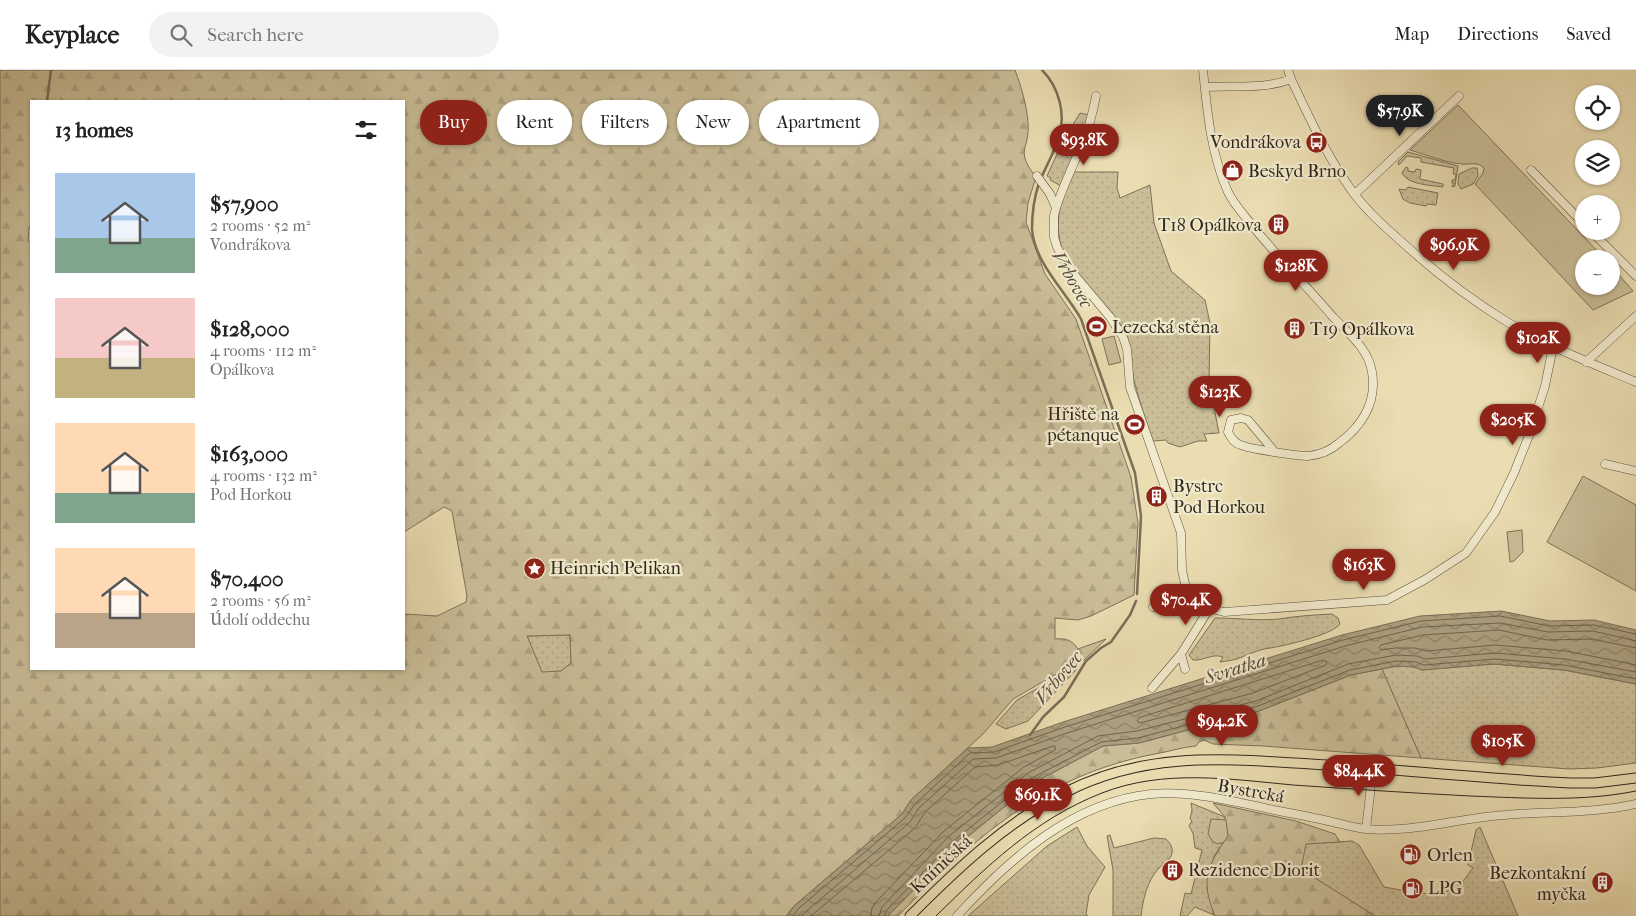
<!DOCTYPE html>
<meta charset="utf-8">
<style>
body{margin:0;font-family:"IM FELL French Canon",serif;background:#f2f2f2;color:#222;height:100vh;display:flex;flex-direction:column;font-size:19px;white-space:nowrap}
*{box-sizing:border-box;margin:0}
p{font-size:16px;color:#767676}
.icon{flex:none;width:28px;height:28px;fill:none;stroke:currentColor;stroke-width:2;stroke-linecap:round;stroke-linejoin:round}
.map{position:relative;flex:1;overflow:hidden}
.drawer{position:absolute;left:30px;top:30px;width:375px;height:570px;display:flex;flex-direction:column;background:#fff;border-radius:0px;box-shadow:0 1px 4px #0004}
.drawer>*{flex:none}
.top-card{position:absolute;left:420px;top:30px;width:475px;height:45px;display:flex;gap:10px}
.buttons{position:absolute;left:1575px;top:15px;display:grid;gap:10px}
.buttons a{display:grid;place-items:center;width:45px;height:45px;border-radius:50%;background:#fff;box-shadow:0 1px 4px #0004;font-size:25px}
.price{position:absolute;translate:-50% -42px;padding:0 11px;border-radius:18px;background:#8f2418;color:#fff;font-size:16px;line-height:32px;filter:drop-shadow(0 1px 2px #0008)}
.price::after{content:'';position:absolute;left:50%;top:30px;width:15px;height:11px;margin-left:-8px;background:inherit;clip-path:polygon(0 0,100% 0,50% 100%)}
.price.selected{background:#222;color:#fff}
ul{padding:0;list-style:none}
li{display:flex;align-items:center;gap:15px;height:125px;padding:0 25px}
li span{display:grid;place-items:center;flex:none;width:140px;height:100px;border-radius:0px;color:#555}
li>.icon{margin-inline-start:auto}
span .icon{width:60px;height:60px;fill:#fffc;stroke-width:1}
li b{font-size:21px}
h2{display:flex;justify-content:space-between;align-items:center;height:60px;padding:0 25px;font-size:21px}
.chip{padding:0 18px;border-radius:22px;background:#fff;box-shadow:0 1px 4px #0004;font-size:18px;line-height:45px}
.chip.selected{background:#8f2418;color:#fff}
header{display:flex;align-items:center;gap:30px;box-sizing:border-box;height:70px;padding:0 25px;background:#fff;border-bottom:1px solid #e0e0e0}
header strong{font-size:24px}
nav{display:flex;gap:28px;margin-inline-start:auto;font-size:18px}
.search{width:350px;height:45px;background:#f2f2f2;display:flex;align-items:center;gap:12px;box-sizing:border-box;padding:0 18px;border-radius:28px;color:#767676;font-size:19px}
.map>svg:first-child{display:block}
.grass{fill:url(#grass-dots);stroke:#7d725a}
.forest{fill:url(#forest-firs);stroke:#7d725a;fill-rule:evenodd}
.park{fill:#cabe98;stroke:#7d725a}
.water{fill:url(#water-waves);stroke:#7a6f58}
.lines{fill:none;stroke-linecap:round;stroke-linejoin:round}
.shore{stroke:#6e634e;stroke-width:1}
.stream{stroke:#7a6f58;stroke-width:2.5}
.minor-casing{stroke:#5e5442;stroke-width:9}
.major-casing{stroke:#30271d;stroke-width:11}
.minor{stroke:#f1e9cc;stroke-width:8}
.major{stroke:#eaddb1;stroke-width:9}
.tram{stroke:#30271d;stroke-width:1}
.labels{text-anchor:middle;stroke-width:4.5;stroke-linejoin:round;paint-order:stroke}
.poi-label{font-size:18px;fill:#30271d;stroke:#f1e9cc;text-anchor:start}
.street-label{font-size:18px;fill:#30271d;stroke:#f1e9cc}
.water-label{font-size:19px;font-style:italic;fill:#554b3a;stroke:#f1e9cc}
</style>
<header>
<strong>Keyplace</strong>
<div class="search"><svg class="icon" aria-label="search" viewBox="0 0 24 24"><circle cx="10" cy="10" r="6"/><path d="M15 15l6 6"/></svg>Search here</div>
<nav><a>Map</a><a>Directions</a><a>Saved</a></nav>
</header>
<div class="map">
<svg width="1636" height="846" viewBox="0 0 1636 846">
<defs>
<pattern id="grass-dots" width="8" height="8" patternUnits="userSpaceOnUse" patternTransform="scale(1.25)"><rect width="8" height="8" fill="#cabe98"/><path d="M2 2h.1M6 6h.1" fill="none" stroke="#aea383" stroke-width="1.8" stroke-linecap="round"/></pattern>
<pattern id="forest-firs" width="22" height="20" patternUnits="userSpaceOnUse" patternTransform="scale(1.25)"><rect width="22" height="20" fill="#cabe98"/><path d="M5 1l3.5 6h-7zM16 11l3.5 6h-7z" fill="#aea383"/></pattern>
<pattern id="water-waves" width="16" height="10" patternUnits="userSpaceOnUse" patternTransform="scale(1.25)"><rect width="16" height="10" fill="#ab9f7f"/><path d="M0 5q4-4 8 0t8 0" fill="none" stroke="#8c8267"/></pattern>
</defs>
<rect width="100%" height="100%" fill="#eaddb1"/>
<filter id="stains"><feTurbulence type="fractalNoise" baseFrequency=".004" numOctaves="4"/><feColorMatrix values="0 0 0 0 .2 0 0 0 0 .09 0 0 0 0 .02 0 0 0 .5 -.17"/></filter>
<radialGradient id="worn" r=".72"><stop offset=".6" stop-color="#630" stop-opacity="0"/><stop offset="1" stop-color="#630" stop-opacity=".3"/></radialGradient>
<!-- grass -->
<path class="grass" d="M1080,43L1089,45L1061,116L1050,110L1051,108L1047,106L1064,69Z
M1408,82L1458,96L1455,116L1452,117L1454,113H1452V110H1455L1456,104H1453L1454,98L1421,92V88L1407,86L1399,95L1398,92Z
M1406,97L1408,98V101L1415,102L1416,99L1421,100L1420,109L1443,114V117C1430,115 1408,115 1402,103Z
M1472,98H1477L1478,106L1473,114L1461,119L1458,114L1459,104Z
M1074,102H1118L1117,118L1120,128L1150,115L1154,153L1171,201L1205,230L1210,253L1209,312L1219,363L1204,364L1207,371H1198L1180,377L1168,373L1166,370L1153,371C1144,345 1135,319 1130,291L1132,290L1127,266L1122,256L1069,195C1056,171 1055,147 1065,123C1068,114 1072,110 1074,102Z
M1408,117L1438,123L1436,135L1427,134L1426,136L1410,133L1403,129L1399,119L1406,120Z
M1332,544L1338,548L1340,554C1331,566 1279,577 1264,579C1256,581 1249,584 1242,587C1236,590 1227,591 1220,592L1223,587C1212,583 1204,591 1193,590L1189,585L1215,548C1236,548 1257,551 1279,549C1297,546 1313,545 1332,544Z
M570,565L571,593L561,601L542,603L527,566Z
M1494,594L1564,600L1636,614V693L1597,698L1569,699L1421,688L1382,599C1395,596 1410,594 1422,600Z
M1075,597L1077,599L1028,651L1006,659L996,654L1017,630Z
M1191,733L1225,747L1228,766L1214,786L1207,818L1214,845L1195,837L1187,846H1180L1185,823L1191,824L1202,780L1195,778L1193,763L1189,756L1192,751L1190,749L1192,740Z
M1077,757L1087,776L1105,797L1089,825L1086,844L1088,846H968L1047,776Z
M1480,757L1518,846H1375L1300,799L1305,774L1352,771L1359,775L1384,817C1409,821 1444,832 1463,811C1467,807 1469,802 1473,798L1468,795L1476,760Z
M1110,765L1114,778L1154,768L1166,769C1170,773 1173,777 1172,783C1171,790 1164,793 1159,798C1147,811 1143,829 1141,846H1113V800L1107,766Z"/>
<!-- forest -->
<path class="forest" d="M0,0H1015C1021,16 1027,36 1028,53C1030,81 1014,79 1036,107L1028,133L1026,152L1045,204L1076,249L1131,407L1138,453L1134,525L1091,546L1078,550L1055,548V569C1066,568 1072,570 1078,579L1106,569L1081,593L1072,595L1013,629L983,664L911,730L902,744L794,836L787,846H0ZM31,31H404V462L444,437L452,441L467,526L466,532L437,546L404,544V599H31V173L28,171L29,157L31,156ZM570,565L571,593L561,601L542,602L527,566Z
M1382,599L1421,688L1263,676L1213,674L1204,670L1199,672L1196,676C1182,677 1168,682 1155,684C1044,705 974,768 898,846H888L956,776L1035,712L1103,676L1139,673L1259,641L1351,605Z
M1213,733L1296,751L1335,764L1340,772L1306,774L1301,799L1375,846H1215C1200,810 1207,796 1228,766L1225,747Z"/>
<!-- park -->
<path class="park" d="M1458,35L1605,189H1584V216H1611V196L1633,221L1593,240L1475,114L1483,103L1484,98C1477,91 1470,95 1461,94C1444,92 1427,85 1410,80Z
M1114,266L1121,292L1109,295L1102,269Z
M1583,406L1636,435V521L1547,472Z
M1522,460L1523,482L1514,491L1510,492L1507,462Z
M1211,749L1226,750L1228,766L1224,772L1218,774L1213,772L1208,764Z"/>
<!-- water -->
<path class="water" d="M1501,541L1550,551L1594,550L1636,560V614L1564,600L1494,594L1422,600L1415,597L1396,596L1351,605L1259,641L1139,673L1103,676L1035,712L956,776L888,846H787L794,836L902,744L911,730L968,678L992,677L1063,652L1342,565L1420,546Z"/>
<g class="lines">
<!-- shore -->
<path class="shore" d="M1636,578L1592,569L1547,570L1499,560L1423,565L1381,575L1379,577L1381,580L1395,578H1415L1427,581L1495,575L1566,581L1636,595
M1324,590L1327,592L1326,595L1253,623L1140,653L1137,651L1139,648Z
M793,846L798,839L905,748L915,734L970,683L994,682L1065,657L1343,570L1421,551L1500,546L1549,556L1594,555L1636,564
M801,846L910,752L919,738L973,689L996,688L1067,663L1345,576L1422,557L1500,553L1548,562L1593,561L1636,571
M811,846L915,758L925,742L975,697L998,695L1053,676H1055V680L1024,697L944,761L876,832L872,838L871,846
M879,846L882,837L948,767L1028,703L1098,666L1137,661L1256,631L1348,594L1396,585L1417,586L1425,589L1495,583L1565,589L1636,602
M885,846L886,841L952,772L1032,708L1101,672L1138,668L1258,636L1350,600L1396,591L1416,592L1424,595L1495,589L1564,595L1636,609"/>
<!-- stream -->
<path class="stream" d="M1042,0C1059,17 1066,44 1059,67C1054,83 1045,98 1039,113C1034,128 1032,144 1032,159C1034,192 1066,222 1081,249L1135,403L1141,446L1137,524
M47,31L51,0
M1030,665L1043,647L1064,627L1086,591L1101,578L1111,572L1130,545L1136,531"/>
<defs>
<path id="minor" d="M1203,0C1207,40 1211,85 1228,122C1234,135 1246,147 1255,159C1280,189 1307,217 1333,247C1348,263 1368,278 1372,302C1377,332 1363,355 1339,373C1331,380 1319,385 1308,386C1299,386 1249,379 1241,375C1234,373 1231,368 1228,362L1231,350L1241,348L1248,350L1274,381
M1288,0L1291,9C1310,49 1328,89 1355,125C1369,143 1386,158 1403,173C1436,203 1471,230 1509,253C1549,277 1593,294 1636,312
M1205,17C1234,15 1263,20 1291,9
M1531,100L1584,154
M1037,106L1050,124L1056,138L1054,146V167L1057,177L1067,196L1110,247L1123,267L1127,279L1130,317L1181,463L1182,500L1187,523L1197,535L1224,542L1387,530L1426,509L1466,483L1495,442L1514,403L1530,363L1545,316L1553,277
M1355,124L1459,26
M1056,138C1063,115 1074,94 1083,72C1089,57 1093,42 1096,26
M1591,161L1636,206
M1586,292L1636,246
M1605,394L1636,401
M1153,537L1185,542L1197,535
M1181,584L1185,599
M1152,618L1181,584L1209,539
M1366,759L1370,725L1372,697
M957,846C1008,790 1072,732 1151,724C1188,720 1237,732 1274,740C1295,744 1316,748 1337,753C1346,755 1356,758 1366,759C1413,763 1459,748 1505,745C1549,741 1592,744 1636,734"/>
<path id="major" d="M910,846C957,799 1006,752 1066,722C1146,681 1225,689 1311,694C1397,699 1484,709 1571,713H1595L1636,708"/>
</defs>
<!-- minor casing -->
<use href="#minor" class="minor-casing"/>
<!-- major casing -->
<use href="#major" class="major-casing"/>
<!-- minor -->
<use href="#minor" class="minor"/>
<!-- major -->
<use href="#major" class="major"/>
<!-- tram -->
<path class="tram" d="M936,846C986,797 1035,749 1102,723C1163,699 1229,709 1293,715C1352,719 1411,723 1470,726C1525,728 1582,732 1636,721"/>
</g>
<!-- icons -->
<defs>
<symbol id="bus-disc" viewBox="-11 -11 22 22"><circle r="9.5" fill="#8f2418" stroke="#f1e9cc"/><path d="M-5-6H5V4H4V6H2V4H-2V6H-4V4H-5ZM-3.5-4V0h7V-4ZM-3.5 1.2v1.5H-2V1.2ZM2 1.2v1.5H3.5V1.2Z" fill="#fff"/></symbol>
<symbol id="shop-disc" viewBox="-11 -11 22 22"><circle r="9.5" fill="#8f2418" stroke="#f1e9cc"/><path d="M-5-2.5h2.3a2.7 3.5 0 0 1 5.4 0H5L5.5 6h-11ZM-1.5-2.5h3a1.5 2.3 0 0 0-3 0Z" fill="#fff"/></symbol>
<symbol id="building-disc" viewBox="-11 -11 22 22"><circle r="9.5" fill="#8f2418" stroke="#f1e9cc"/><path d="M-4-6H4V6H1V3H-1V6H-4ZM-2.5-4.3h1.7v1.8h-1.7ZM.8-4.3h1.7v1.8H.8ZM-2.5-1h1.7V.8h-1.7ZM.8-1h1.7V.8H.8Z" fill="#fff"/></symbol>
<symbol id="stadium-disc" viewBox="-11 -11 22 22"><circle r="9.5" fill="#8f2418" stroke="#f1e9cc"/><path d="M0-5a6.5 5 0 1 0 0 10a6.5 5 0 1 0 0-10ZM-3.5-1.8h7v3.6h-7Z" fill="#fff"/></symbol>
<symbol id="sight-disc" viewBox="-11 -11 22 22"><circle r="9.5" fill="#8f2418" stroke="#f1e9cc"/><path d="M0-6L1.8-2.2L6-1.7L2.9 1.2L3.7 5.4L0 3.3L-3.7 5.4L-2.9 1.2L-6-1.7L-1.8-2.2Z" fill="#fff"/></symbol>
<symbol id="fuel-disc" viewBox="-11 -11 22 22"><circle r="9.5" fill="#8f2418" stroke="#f1e9cc"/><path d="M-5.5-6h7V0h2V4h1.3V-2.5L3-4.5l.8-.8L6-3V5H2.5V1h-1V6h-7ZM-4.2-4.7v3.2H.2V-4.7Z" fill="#fff"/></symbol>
</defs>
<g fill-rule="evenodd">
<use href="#bus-disc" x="1304" y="60" width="25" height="25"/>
<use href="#shop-disc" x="1220" y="88" width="25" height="25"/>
<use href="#building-disc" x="1266" y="142" width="25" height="25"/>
<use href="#stadium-disc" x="1084" y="244" width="25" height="25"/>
<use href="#building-disc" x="1282" y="246" width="25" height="25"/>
<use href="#stadium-disc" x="1122" y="342" width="25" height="25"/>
<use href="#building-disc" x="1144" y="414" width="25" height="25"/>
<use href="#sight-disc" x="522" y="486" width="25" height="25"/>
<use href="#fuel-disc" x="1398" y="772" width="25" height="25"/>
<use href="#building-disc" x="1160" y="788" width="25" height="25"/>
<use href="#building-disc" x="1590" y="800" width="25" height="25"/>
<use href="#fuel-disc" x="1400" y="806" width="25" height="25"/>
</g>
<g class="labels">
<!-- poi labels -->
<g class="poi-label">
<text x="1301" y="78" text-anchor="end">Vondrákova</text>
<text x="1248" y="107">Beskyd Brno</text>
<text x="1262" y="161" text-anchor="end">T18 Opálkova</text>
<text x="1112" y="263">Lezecká stěna</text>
<text x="1310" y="265">T19 Opálkova</text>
<text x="1119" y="350" text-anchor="end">Hřiště na<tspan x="1119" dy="21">pétanque</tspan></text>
<text x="1173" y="422">Bystrc<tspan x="1173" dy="21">Pod Horkou</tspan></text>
<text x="550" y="504">Heinrich Pelikan</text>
<text x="1427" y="791">Orlen</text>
<text x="1188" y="806">Rezidence Diorit</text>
<text x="1586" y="809" text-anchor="end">Bezkontakní<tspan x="1586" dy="21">myčka</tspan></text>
<text x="1428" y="824">LPG</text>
</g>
<!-- street labels -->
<g class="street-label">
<text transform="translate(1251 721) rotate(10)" y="6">Bystrcká</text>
<text transform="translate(941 794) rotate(-43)" y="6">Kníničská</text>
</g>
<!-- water labels -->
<g class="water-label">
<text transform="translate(1073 209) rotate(60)" y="7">Vrbovec</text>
<text transform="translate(1235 598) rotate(-17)" y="7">Svratka</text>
<text transform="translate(1058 607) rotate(-50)" y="7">Vrbovec</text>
</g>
</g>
<rect width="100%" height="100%" filter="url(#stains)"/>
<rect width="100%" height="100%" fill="url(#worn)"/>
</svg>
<div class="buttons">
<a><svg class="icon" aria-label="locate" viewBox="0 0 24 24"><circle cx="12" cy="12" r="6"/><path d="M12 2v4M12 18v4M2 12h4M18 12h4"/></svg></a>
<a><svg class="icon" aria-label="layers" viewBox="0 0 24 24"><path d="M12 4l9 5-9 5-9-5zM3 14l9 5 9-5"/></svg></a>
<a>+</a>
<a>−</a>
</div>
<b class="price selected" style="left:1400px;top:67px">$57.9K</b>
<b class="price" style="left:1084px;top:96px">$93.8K</b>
<b class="price" style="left:1454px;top:201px">$96.9K</b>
<b class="price" style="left:1296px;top:222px">$128K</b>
<b class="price" style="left:1538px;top:294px">$102K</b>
<b class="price" style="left:1220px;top:348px">$123K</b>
<b class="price" style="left:1513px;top:376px">$205K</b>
<b class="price" style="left:1364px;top:521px">$163K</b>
<b class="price" style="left:1186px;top:556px">$70.4K</b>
<b class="price" style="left:1222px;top:677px">$94.2K</b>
<b class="price" style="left:1503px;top:697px">$105K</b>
<b class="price" style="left:1359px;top:727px">$84.4K</b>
<b class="price" style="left:1038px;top:751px">$69.1K</b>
<div class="top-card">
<a class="chip selected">Buy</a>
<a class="chip">Rent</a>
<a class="chip">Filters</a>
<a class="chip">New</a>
<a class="chip">Apartment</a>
</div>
<section class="drawer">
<h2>13 homes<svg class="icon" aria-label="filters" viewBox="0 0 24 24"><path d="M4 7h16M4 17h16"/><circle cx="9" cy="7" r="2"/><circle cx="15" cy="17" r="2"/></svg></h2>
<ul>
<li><span style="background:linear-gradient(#a9c7e8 65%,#7fa58c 0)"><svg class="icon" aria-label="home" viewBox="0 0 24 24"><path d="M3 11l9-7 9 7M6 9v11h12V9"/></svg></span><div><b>$57,900</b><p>2 rooms · 52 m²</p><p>Vondrákova</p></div></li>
<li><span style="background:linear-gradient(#f6c9c9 60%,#c2b280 0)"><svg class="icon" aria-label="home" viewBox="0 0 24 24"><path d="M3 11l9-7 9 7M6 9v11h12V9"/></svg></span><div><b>$128,000</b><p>4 rooms · 112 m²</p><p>Opálkova</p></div></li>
<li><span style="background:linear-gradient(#ffd9b3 70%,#7fa58c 0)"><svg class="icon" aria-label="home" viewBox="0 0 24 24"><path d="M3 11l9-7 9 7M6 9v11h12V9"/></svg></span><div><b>$163,000</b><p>4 rooms · 132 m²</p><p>Pod Horkou</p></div></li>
<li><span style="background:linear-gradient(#ffd9b3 65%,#b9a48a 0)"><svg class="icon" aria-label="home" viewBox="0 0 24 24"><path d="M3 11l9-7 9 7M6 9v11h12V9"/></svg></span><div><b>$70,400</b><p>2 rooms · 56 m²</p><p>Údolí oddechu</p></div></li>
</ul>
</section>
</div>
